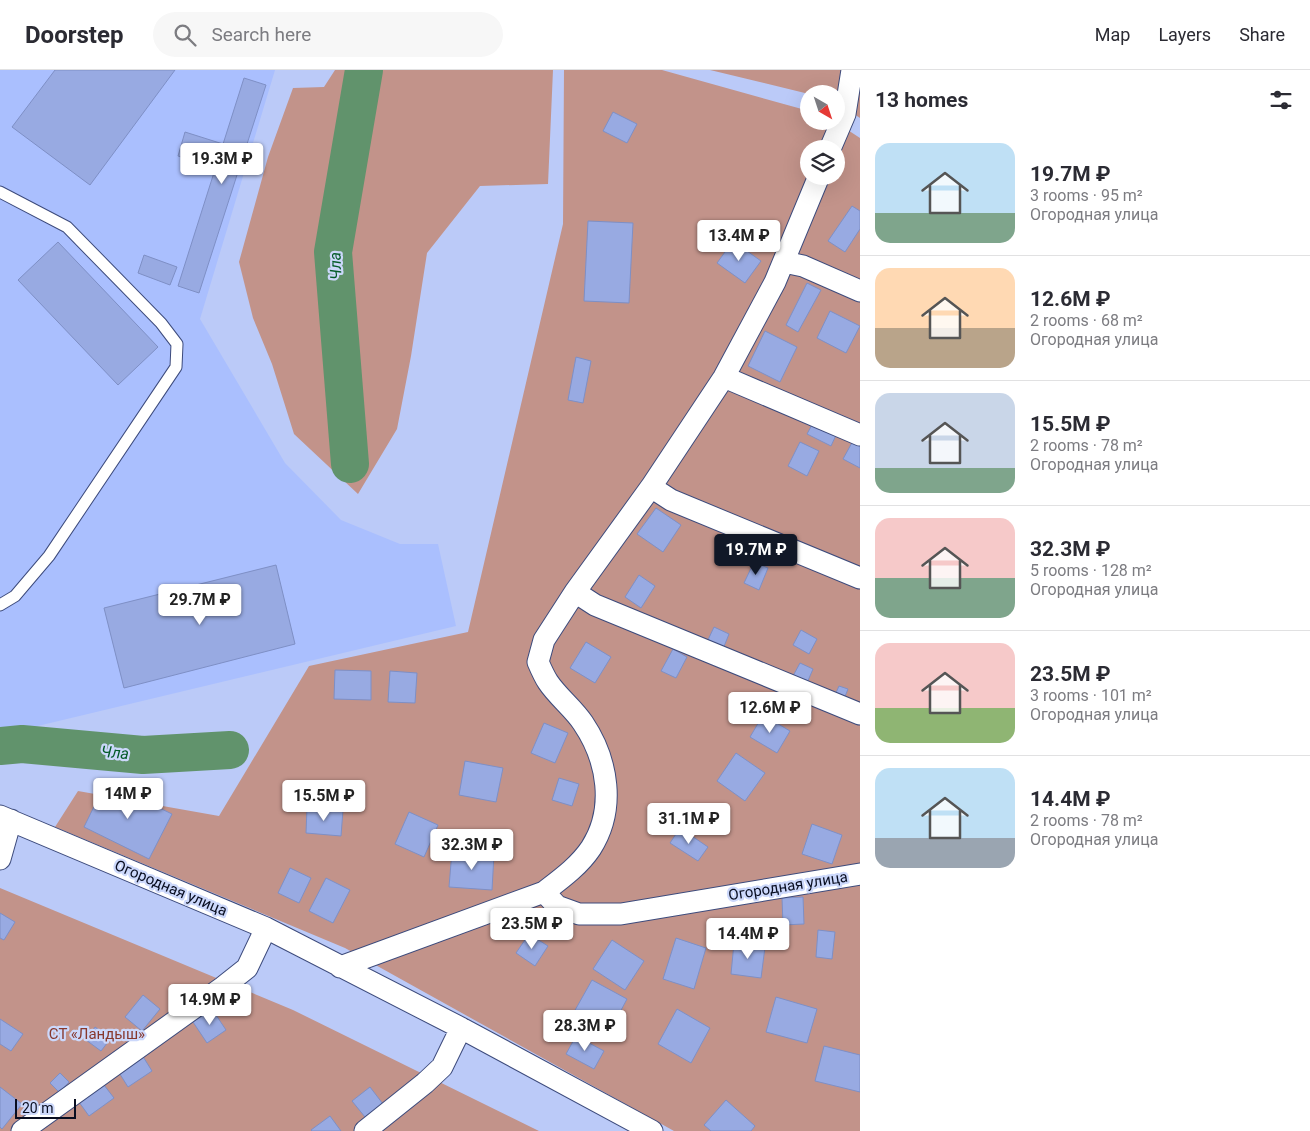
<!DOCTYPE html>
<meta charset="utf-8">
<style>
body{margin:0;font-family:Roboto,sans-serif;background:#f7f7f7;color:#2b2b33;height:100vh;display:flex;flex-direction:column;font-size:19px;white-space:nowrap}
*{box-sizing:border-box;margin:0}
p{font-size:16px;color:#7c7c81}
.icon{flex:none;width:28px;height:28px;fill:none;stroke:currentColor;stroke-width:2;stroke-linecap:round;stroke-linejoin:round}
.map{position:relative;flex:1;overflow:hidden}
.drawer{display:flex;flex-direction:column;background:#fff;width:450px}
.drawer>*{flex:none}
.needle{width:32px;rotate:141deg}
.controls{position:absolute;left:800px;top:15px;display:grid;gap:10px}
.controls a{display:grid;place-items:center;width:45px;height:45px;border-radius:50%;background:#fff;box-shadow:0 5px 20px #0002;font-size:25px}
.scale{position:absolute;left:15px;bottom:12px;width:61px;box-sizing:border-box;padding-left:5px;border:2px solid #080d20;border-top:0;font-size:14px;line-height:18px;white-space:nowrap;color:#080d20;-webkit-text-stroke:4px #ccd8fb;paint-order:stroke}
.price{position:absolute;translate:-50% -42px;padding:0 11px;border-radius:5px;background:#fff;color:#222;font-size:16px;line-height:32px;filter:drop-shadow(0 1px 2px #0008)}
.price::after{content:'';position:absolute;left:50%;top:30px;width:15px;height:11px;margin-left:-8px;background:inherit;clip-path:polygon(0 0,100% 0,50% 100%)}
.price.on{background:#111827;color:#fff}
ul{padding:0;list-style:none}
li{display:flex;align-items:center;gap:15px;height:125px;padding:0 15px}
li+li{border-top:1px solid #e1e1e2}
li span{display:grid;place-items:center;flex:none;width:140px;height:100px;border-radius:15px;color:#555}
li>.icon{margin-inline-start:auto}
span .icon{width:60px;height:60px;fill:#fffc;stroke-width:1}
li b{font-size:21px}
h2{display:flex;justify-content:space-between;align-items:center;height:60px;padding:0 15px;font-size:21px}
header{display:flex;align-items:center;gap:30px;box-sizing:border-box;height:70px;padding:0 25px;background:#fff;border-bottom:1px solid #e1e1e2}
header strong{font-size:24px}
nav{display:flex;gap:28px;margin-inline-start:auto;font-size:18px}
.search{width:350px;height:45px;background:#f7f7f7;display:flex;align-items:center;gap:12px;box-sizing:border-box;padding:0 18px;border-radius:28px;color:#7c7c81;font-size:19px}
main{display:flex;flex:1;min-height:0}
.map>svg:first-child{display:block}
.built{fill:#aabffe}
.green{fill:#c2938a;fill-rule:evenodd}
.lines{fill:none;stroke-linecap:round;stroke-linejoin:round}
.river{stroke:#61936c;stroke-width:38}
.building{fill:#98aae2;stroke:#7e8fc5}
.lane-casing{stroke:#3d4b7c;stroke-width:13}
.street-casing{stroke:#3d4b7c;stroke-width:23}
.lane{stroke:#fff;stroke-width:11}
.street{stroke:#fff;stroke-width:21}
.labels{text-anchor:middle;stroke-width:4.5;stroke-linejoin:round;paint-order:stroke}
.street-label{font-size:15px;fill:#080d20;stroke:#ccd8fb}
.park-label{font-size:15px;fill:#87382d;stroke:#ccd8fb}
.water-label{font-size:16px;font-style:italic;fill:#045b29;stroke:#ccd8fb}
</style>
<header>
<strong>Doorstep</strong>
<div class="search"><svg class="icon" aria-label="search" viewBox="0 0 24 24"><circle cx="10" cy="10" r="6"/><path d="M15 15l6 6"/></svg>Search here</div>
<nav><a>Map</a><a>Layers</a><a>Share</a></nav>
</header>
<main>
<div class="map">
<svg width="860" height="1061" viewBox="0 0 860 1061">
<rect width="100%" height="100%" fill="#bbcaf8"/>
<!-- built -->
<path class="built" d="M0,0H275L200,249L285,393L341,450L400,474H438L456,556L0,665Z"/>
<!-- green -->
<path class="green" d="M335,0H553L548,114L480,116L427,183L411,286L397,359L358,424L294,364L272,294L253,248L239,192L268,87L293,18L324,17Z
M564,0H662L809,41V51H834L860,68V1061H674L345,878L55,757L78,721L219,746L309,596L468,562L563,154ZM809,79H836V106H809Z
M710,0H860V48L836,32V24H809Z
M0,818L293,940L539,1061H0Z"/>
<g class="lines">
<!-- river -->
<path class="river" d="M350,394L333,182L364,0
M0,676L22,674L143,685L230,680"/>
</g>
<!-- building -->
<path class="building" d="M55,0H175L90,115L12,57Z
M244,8L266,15L199,223L178,216Z
M613,42L637,54L627,73L603,61Z
M185,62L223,74L216,97L178,86Z
M852,136L860,141V159L845,182L828,171Z
M588,151L633,153L629,233L584,231Z
M733,171L761,191L745,213L717,193Z
M58,172L158,277L118,315L18,210Z
M144,185L177,197L170,215L138,203Z
M807,213L821,220L798,262L786,255Z
M830,241L860,256L846,283L817,268Z
M765,261L797,277L780,312L748,296Z
M576,287L591,291L583,333L568,330Z
M814,351L837,363L831,376L807,364Z
M854,369L860,372V398L843,389Z
M800,372L819,381L807,406L788,396Z
M656,438L681,455L663,482L637,464Z
M754,492L768,498L759,520L744,513Z
M276,495L295,574L124,618L104,538Z
M639,505L655,516L641,538L625,527Z
M714,557L729,564L723,579L707,572Z
M801,560L817,569L809,584L793,575Z
M586,572L611,587L595,613L570,598Z
M673,579L687,587L676,608L661,601Z
M800,593L813,599L807,613L793,606Z
M335,600L371,601V630L334,629Z
M390,601L417,603L415,633L388,632Z
M839,616L848,619L844,629L835,625Z
M763,645L790,661L777,683L750,667Z
M544,653L568,663L555,693L531,683Z
M736,683L765,703L745,731L717,711Z
M465,691L503,698L496,732L459,725Z
M559,708L579,714L572,736L552,730Z
M106,712L172,744L149,789L84,757Z
M307,738L343,740L341,766L306,763Z
M409,742L438,755L424,787L395,774Z
M812,754L842,765L832,794L802,784Z
M680,758L708,777L698,791L670,773Z
M452,781L494,784L492,820L449,817Z
M290,798L311,808L299,833L278,823Z
M326,808L350,820L333,853L309,841Z
M803,827L804,854L783,855L782,828Z
M0,843L15,852L4,870L0,868Z
M818,860L835,862L832,889L816,887Z
M529,864L548,876L535,896L516,883Z
M676,868L706,878L694,919L663,909Z
M612,870L644,891L625,920L593,899Z
M734,873L765,877L761,908L731,904Z
M592,910L627,929L610,961L574,942Z
M230,922L237,932L224,942L216,932Z
M143,925L160,939L142,961L125,947Z
M776,927L817,939L807,973L766,962Z
M212,939L226,960L207,973L193,952Z
M677,939L710,958L691,993L658,974Z
M0,949L23,964L11,981L0,974Z
M95,957L111,968L101,981L86,970Z
M576,966L604,981L594,999L566,984Z
M824,976L860,985V1022L815,1011Z
M142,985L152,1001L128,1017L118,1001Z
M60,1003L69,1012L59,1022L50,1013Z
M104,1015L114,1028L89,1046L79,1032Z
M0,1017L22,1034L2,1059L0,1057Z
M370,1017L383,1034L365,1047L352,1031Z
M726,1030L755,1056L751,1061H711L704,1055Z
M330,1046L341,1061H312L311,1060Z"/>
<g class="lines">
<defs>
<path id="lane" d="M0,122L67,157L161,253L177,274L176,297L49,486L15,526L0,535"/>
<path id="street" d="M830,79L845,44L852,0
M784,192L803,196L860,221
M724,307L860,365
M651,417L671,430L860,508
M575,522L595,535L860,644
M0,746L266,858L461,958L652,1061
M0,789L11,750
M544,822L557,836L579,844H621L860,804
M340,897L544,822C561,809 579,796 591,778C616,739 608,690 583,653C573,638 558,627 548,612C544,606 541,599 538,592L544,570L575,522L651,417L724,307L775,212L819,106
M22,1061L223,917L247,898L266,858
M365,1061L425,1013L442,997L461,958"/>
</defs>
<!-- lane casing -->
<use href="#lane" class="lane-casing"/>
<!-- street casing -->
<use href="#street" class="street-casing"/>
<!-- lane -->
<use href="#lane" class="lane"/>
<!-- street -->
<use href="#street" class="street"/>
</g>
<g class="labels">
<!-- street labels -->
<g class="street-label">
<text transform="translate(788 816) rotate(-9)" y="5">Огородная улица</text>
<text transform="translate(171 818) rotate(23)" y="5">Огородная улица</text>
</g>
<!-- park labels -->
<g class="park-label">
<text x="97" y="969">СТ «Ландыш»</text>
</g>
<!-- water labels -->
<g class="water-label">
<text transform="translate(335 196) rotate(-92)" y="6">Чла</text>
<text transform="translate(115 682) rotate(5)" y="6">Чла</text>
</g>
</g>
</svg>
<div class="controls">
<a><svg class="needle" viewBox="-14 -14 28 28"><path d="M0-13l5 13h-10z" fill="#e53935"/><path d="M0 13l5-13h-10z" fill="#7c7c81"/></svg></a>
<a><svg class="icon" aria-label="layers" viewBox="0 0 24 24"><path d="M12 4l9 5-9 5-9-5zM3 14l9 5 9-5"/></svg></a>
</div>
<div class="scale">20 m</div>
<b class="price" style="left:222px;top:115px">19.3M ₽</b>
<b class="price" style="left:739px;top:192px">13.4M ₽</b>
<b class="price on" style="left:756px;top:506px">19.7M ₽</b>
<b class="price" style="left:200px;top:556px">29.7M ₽</b>
<b class="price" style="left:770px;top:664px">12.6M ₽</b>
<b class="price" style="left:128px;top:750px">14M ₽</b>
<b class="price" style="left:324px;top:752px">15.5M ₽</b>
<b class="price" style="left:689px;top:775px">31.1M ₽</b>
<b class="price" style="left:472px;top:801px">32.3M ₽</b>
<b class="price" style="left:532px;top:880px">23.5M ₽</b>
<b class="price" style="left:748px;top:890px">14.4M ₽</b>
<b class="price" style="left:210px;top:956px">14.9M ₽</b>
<b class="price" style="left:585px;top:982px">28.3M ₽</b>
</div>
<section class="drawer">
<h2>13 homes<svg class="icon" aria-label="filters" viewBox="0 0 24 24"><path d="M4 7h16M4 17h16"/><circle cx="9" cy="7" r="2"/><circle cx="15" cy="17" r="2"/></svg></h2>
<ul>
<li><span style="background:linear-gradient(#bfe0f5 70%,#7fa58c 0)"><svg class="icon" aria-label="home" viewBox="0 0 24 24"><path d="M3 11l9-7 9 7M6 9v11h12V9"/></svg></span><div><b>19.7M ₽</b><p>3 rooms · 95 m²</p><p>Огородная улица</p></div></li>
<li><span style="background:linear-gradient(#ffd9b3 60%,#b9a48a 0)"><svg class="icon" aria-label="home" viewBox="0 0 24 24"><path d="M3 11l9-7 9 7M6 9v11h12V9"/></svg></span><div><b>12.6M ₽</b><p>2 rooms · 68 m²</p><p>Огородная улица</p></div></li>
<li><span style="background:linear-gradient(#c9d6e8 75%,#7fa58c 0)"><svg class="icon" aria-label="home" viewBox="0 0 24 24"><path d="M3 11l9-7 9 7M6 9v11h12V9"/></svg></span><div><b>15.5M ₽</b><p>2 rooms · 78 m²</p><p>Огородная улица</p></div></li>
<li><span style="background:linear-gradient(#f6c9c9 60%,#7fa58c 0)"><svg class="icon" aria-label="home" viewBox="0 0 24 24"><path d="M3 11l9-7 9 7M6 9v11h12V9"/></svg></span><div><b>32.3M ₽</b><p>5 rooms · 128 m²</p><p>Огородная улица</p></div></li>
<li><span style="background:linear-gradient(#f6c9c9 65%,#8fb573 0)"><svg class="icon" aria-label="home" viewBox="0 0 24 24"><path d="M3 11l9-7 9 7M6 9v11h12V9"/></svg></span><div><b>23.5M ₽</b><p>3 rooms · 101 m²</p><p>Огородная улица</p></div></li>
<li><span style="background:linear-gradient(#bfe0f5 70%,#9aa5b1 0)"><svg class="icon" aria-label="home" viewBox="0 0 24 24"><path d="M3 11l9-7 9 7M6 9v11h12V9"/></svg></span><div><b>14.4M ₽</b><p>2 rooms · 78 m²</p><p>Огородная улица</p></div></li>
</ul>
</section>
</main>
